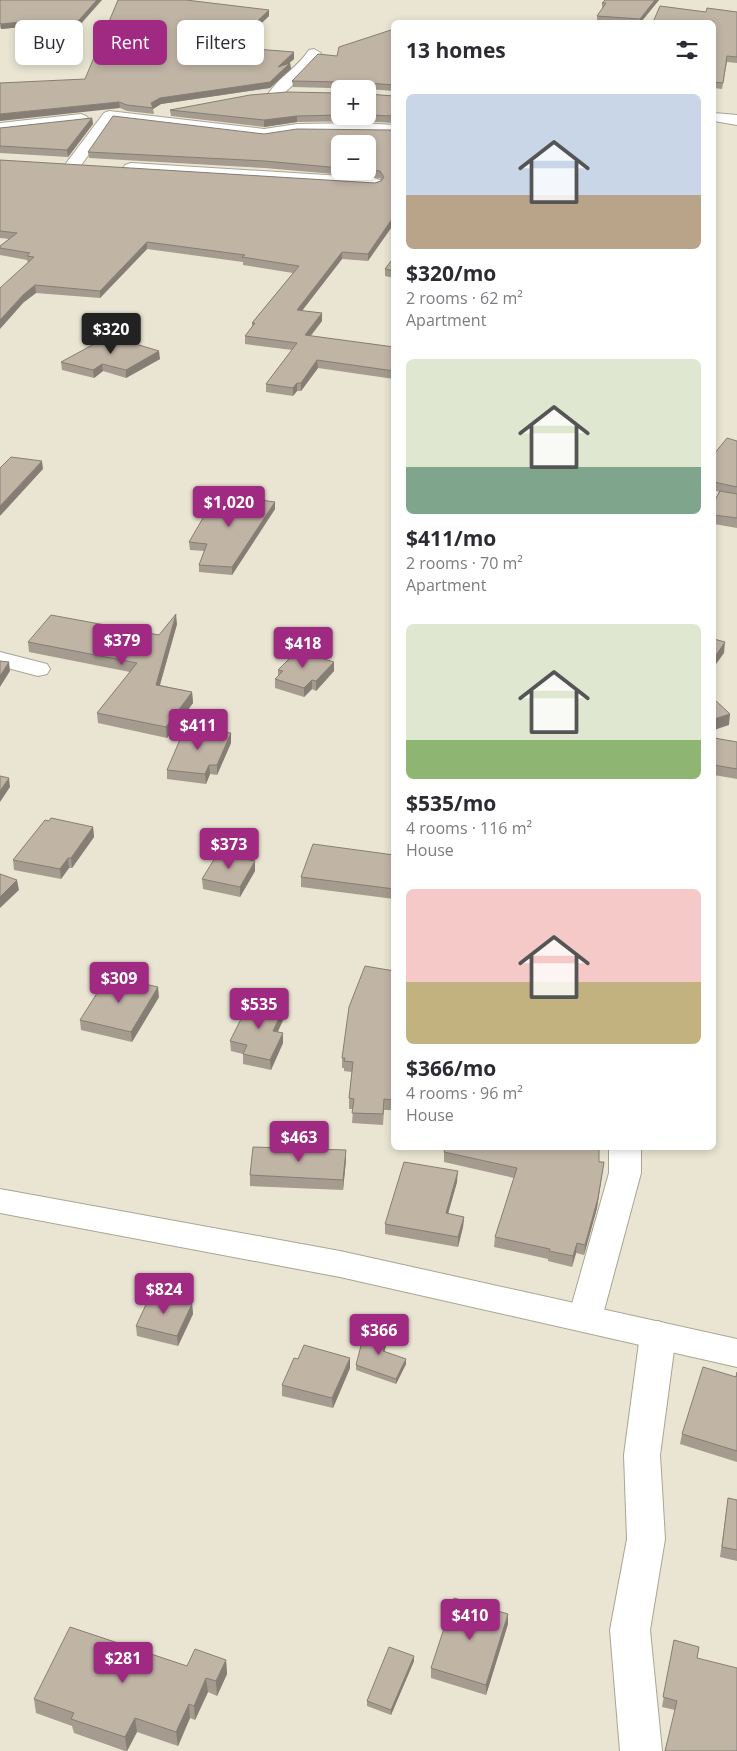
<!DOCTYPE html>
<meta charset="utf-8">
<style>
body{margin:0;font-family:"Open Sans",sans-serif;background:#f2f2f3;color:#2b2b33;height:100vh;display:flex;flex-direction:column;font-size:19px;white-space:nowrap}
*{box-sizing:border-box;margin:0}
p{font-size:16px;color:#7c7c81}
.icon{flex:none;width:28px;height:28px;fill:none;stroke:currentColor;stroke-width:2;stroke-linecap:round;stroke-linejoin:round}
.map{position:relative;flex:1;overflow:hidden}
.panel{position:absolute;left:391px;top:20px;width:325px;height:1130px;display:flex;flex-direction:column;background:#fff;border-radius:8px;box-shadow:0 2px 8px #0003}
.panel>*{flex:none}
.banner{position:absolute;left:15px;top:20px;width:301px;height:45px;display:flex;gap:10px}
.tools{position:absolute;left:331px;top:80px;display:grid;gap:10px}
.tools a{display:grid;place-items:center;width:45px;height:45px;border-radius:8px;background:#fff;box-shadow:0 2px 8px #0003;font-size:25px}
.price{position:absolute;translate:-50% -42px;padding:0 11px;border-radius:5px;background:#a02982;color:#fff;font-size:16px;line-height:32px;filter:drop-shadow(0 1px 2px #0008)}
.price::after{content:'';position:absolute;left:50%;top:30px;width:15px;height:11px;margin-left:-8px;background:inherit;clip-path:polygon(0 0,100% 0,50% 100%)}
.price.current{background:#222;color:#fff}
ul{padding:0;list-style:none}
li{display:grid;align-content:center;gap:10px;height:265px;padding:0 15px}
li span{display:grid;place-items:center;height:155px;border-radius:8px;color:#555}
li>.icon{margin-inline-start:auto}
span .icon{width:90px;height:90px;fill:#fffc;stroke-width:1}
li b{font-size:21px}
h2{display:flex;justify-content:space-between;align-items:center;height:60px;padding:0 15px;font-size:21px}
.chip{padding:0 18px;border-radius:8px;background:#fff;box-shadow:0 2px 8px #0003;font-size:18px;line-height:45px}
.chip.current{background:#a02982;color:#fff}
.map>svg:first-child{display:block}
.lines{fill:none;stroke-linecap:round;stroke-linejoin:round}
.minor-casing{stroke:#a9a593;stroke-width:2}
.tertiary-casing{stroke:#a9a593;stroke-width:2}
.minor{fill:#fff;fill-rule:evenodd}
.tertiary{fill:#fff;fill-rule:evenodd}
.wall{fill:#a59b8e;fill-rule:evenodd}
.shaded-wall{fill:#867e74}
.building{fill:#c0b4a5;stroke:#867e74}
</style>
<div class="map">
<svg width="737" height="1751" viewBox="0 0 737 1751">
<rect width="100%" height="100%" fill="#e9e5d2"/>
<g class="lines">
<defs>
<path id="minor" d="M314,49L321,53L312,67L280,97H270L268,94C279,77 298,67 309,50Z
M109,111L264,129L297,124L361,123L394,125V135L361,133L297,134L264,139L113,121L79,168H67L65,165L67,162L104,113Z
M714,113L737,115V125L714,121Z
M81,114L86,116L89,119L86,122L0,133V123Z
M131,163L374,178L380,180L382,183L380,186L374,188L125,171L123,168L125,165Z
M0,652L47,664L50,669L47,674L38,676L0,666Z
M609,1148H641V1173L602,1318L597,1328L585,1332L573,1328L568,1318L609,1173Z
M658,1321L670,1325L676,1335L660,1455L665,1539L650,1630L662,1751H620L610,1630L627,1539L624,1455L640,1335L646,1325Z"/>
<path id="tertiary" d="M0,1189L340,1251L737,1339V1367L340,1277L0,1213Z"/>
</defs>
<!-- minor casing -->
<use href="#minor" class="minor-casing"/>
<!-- tertiary casing -->
<use href="#tertiary" class="tertiary-casing"/>
<!-- minor -->
<use href="#minor" class="minor"/>
<!-- tertiary -->
<use href="#tertiary" class="tertiary"/>
</g>
<!-- wall -->
<path class="wall" d="M0,0L79,26L25,31L22,27L1,29L0,27Z
M605,0H659L641,22H597V16L602,9V3Z
M269,10V16L236,48L294,52V59L289,63H290L291,69L270,88L161,104L153,109L154,114L127,111L120,108L85,79Z
M706,12H737V63L727,62L722,89L714,88V22Z
M394,29V91L368,89L293,87L292,81L337,56Z
M340,93V116H368V94L394,96V123L361,121L297,122L264,127L171,116L170,110Z
M92,118L93,124L68,157L0,153V128Z
M394,130L368,261L342,259L302,311L322,313V321L311,336L394,347V379L318,368L301,391H297L293,396L266,392V384L292,350L245,344V336L252,327V323L293,273L243,265V262L147,249L100,298L36,293L24,302L28,263L27,260L0,255V246L9,239L0,238V160L375,183L381,181V180L380,178L265,168L89,158L88,152L264,134ZM340,144H368V171H340Z
M394,257V278L385,276V269Z
M160,359L126,378L103,371L94,378L62,370L61,362Z
M737,441V528L714,524V502L719,492L714,490V454Z
M275,502V509L232,575L199,572V565L204,551L190,550L189,542Z
M177,624L160,685L192,692L193,703L167,738L98,723L97,713L130,672L29,652L28,642L159,635Z
M278,670L334,671L316,691L312,689L304,697L275,688V679L278,676Z
M394,671V683L392,682V674Z
M231,733V743L217,775L210,774L206,784L167,779V770Z
M714,738L737,742V779L714,775Z
M49,821L93,827L94,837L72,868H69L61,879L14,870L13,860Z
M394,855V899L301,887V877Z
M255,871L240,897L203,889L202,879Z
M394,971V1110H384L383,1125L352,1123L353,1109H349V1098L352,1072L344,1071V1068H342V1058Z
M159,997L132,1042L81,1030L80,1020Z
M284,1018L278,1032L283,1043L271,1070L243,1064V1054L231,1051L230,1041Z
M444,1152L604,1162L597,1208L584,1255L576,1253L572,1267L548,1261V1259L494,1247L495,1237L514,1178L444,1162Z
M346,1160L343,1190L250,1186V1175Z
M457,1182L448,1214L464,1217L463,1227L458,1247L385,1234V1224Z
M192,1304L193,1314L178,1346L137,1336L136,1326Z
M388,1339L384,1352L406,1364L396,1384L356,1370V1365Z
M350,1368L333,1408L282,1396V1385Z
M737,1372V1462L680,1444L682,1434L736,1377Z
M728,1498L737,1500V1561L720,1557Z
M508,1624L486,1695L431,1678V1668Z
M674,1640L697,1658L675,1710L662,1707Z
M414,1656V1661L391,1715L367,1706V1701Z
M226,1660L227,1674L217,1696L208,1692L195,1720L190,1718L178,1746L137,1732L127,1751H125L74,1733L72,1726L36,1713L34,1699L187,1666Z"/>
<!-- shaded-wall -->
<path class="shaded-wall" d="M97,0H102L79,26L25,31L24,26Z
M655,0H659L641,22H639L640,19Z
M269,10V16L230,54V47Z
M21,22L22,27L1,29V24Z
M294,52V59L278,73V67Z
M290,63L291,69L270,88L161,104L153,109L151,103L160,98L270,82Z
M368,83V90V89H366V85Z
M119,102L120,108L0,121V114Z
M297,116V122L264,127V120Z
M92,118L93,124L68,157L67,150Z
M394,216V224L368,261V254Z
M147,242V249L100,298V291Z
M342,252V259L297,317V310Z
M35,285L36,293L24,302L0,329V320L23,295Z
M322,313V321L305,342V335Z
M159,351L160,359L126,378V370Z
M317,360L318,368L301,391V383Z
M102,364L103,371L94,378L93,370Z
M297,383V391L293,396V388Z
M42,461L43,469L0,516V506Z
M275,502V509L232,575V567Z
M176,614L177,624L157,695L156,685Z
M725,642L724,653L714,667V658Z
M9,662L10,671L0,687V676Z
M334,662V671L316,691V681Z
M312,680V689L304,697V688Z
M192,692L193,703L167,738L166,727Z
M730,714L729,725L714,730V719Z
M231,733V743L217,775V765Z
M209,765L210,774L206,784L205,774Z
M9,778L10,787L0,802V791Z
M93,827L94,837L72,868L71,858Z
M68,858L69,868L61,879L60,869Z
M255,861V871L240,897V887Z
M17,880L19,890L0,908V897Z
M158,987L159,997L132,1042L131,1032Z
M284,1008V1018L273,1041V1031Z
M283,1033V1043L271,1070L270,1060Z
M346,1150V1160L343,1190V1180Z
M604,1162L597,1208L584,1255L585,1245Z
M458,1171L457,1182L445,1224L446,1213Z
M464,1217L463,1227L458,1247V1237Z
M577,1243L576,1253L572,1267L573,1256Z
M192,1304L193,1314L178,1346L177,1336Z
M388,1334V1339L383,1357V1351Z
M350,1358V1368L333,1408L332,1398Z
M406,1359V1364L396,1384V1379Z
M508,1614V1624L486,1695V1685Z
M414,1656V1661L391,1715V1710Z
M226,1660L227,1674L217,1696L216,1681Z
M206,1678L208,1692L195,1720L194,1706Z
M189,1704L190,1718L178,1746L176,1732Z
M135,1718L137,1732L127,1751L125,1737Z"/>
<!-- building -->
<path class="building" d="M0,0H97L79,20L24,26L21,22L1,24L0,23Z
M118,0H186L269,10L230,47L294,52L278,67L290,63L270,82L160,98L151,103L153,108L127,105L119,102L0,114V83L85,79Z
M605,0H655L640,19L597,16L606,3H602Z
M660,6L706,12L707,8L737,12V57L727,56L723,83L714,82V22H653Z
M394,29V85L368,83L366,85V89H341L340,82L292,81L318,54L337,56L339,47Z
M287,92L340,93V115L297,116L264,120L170,110L250,95Z
M368,94L394,96V116L368,115Z
M113,116L264,134L297,129L394,130V216L368,254L342,252L297,310L322,313L305,335L394,347V371L317,360L301,383H297L293,388L266,384L297,343L245,336L255,323H252L299,266L242,257L245,255L147,242L100,291L35,285L23,295L0,320V288L34,257L27,256L30,253L0,248V246L17,233L0,231V160L375,183L381,181L384,177L380,171L368,170V144H340V168L265,161L88,152Z
M92,118L67,150L0,146V128Z
M394,257V271L385,269Z
M109,336L159,351L126,370L102,364L93,370L61,362Z
M727,438L737,441V487L714,482V454Z
M11,457L42,461L0,506V468Z
M720,491L737,494V518L714,515V502Z
M217,494L275,502L232,567L199,565L207,544L189,542Z
M176,614L156,685L192,692L166,727L97,713L137,663L28,642L51,615L159,635Z
M714,639L725,642L714,658Z
M297,651L334,662L316,681L312,680L304,688L275,679L283,671L278,670Z
M0,661L9,662L0,676Z
M714,699L730,714L714,719Z
M185,728L231,733L217,765H209L205,774L167,770Z
M714,738L737,742V769L714,765Z
M0,776L9,778L0,791Z
M51,818L93,827L71,858H68L60,869L13,860L45,820L49,821Z
M313,844L394,855V889L301,877Z
M218,853L255,861L240,887L202,879Z
M0,874L17,880L0,897Z
M365,966L394,971V1100L384,1099L383,1114L352,1113L354,1099L349,1098L353,1062L344,1061L345,1058H342L349,1007Z
M108,976L158,987L131,1032L80,1020Z
M250,1001L284,1008L273,1031L283,1033L270,1060L243,1054L247,1045L230,1041Z
M253,1147L346,1150L343,1180L250,1175Z
M446,1148H599V1162H604L598,1198L585,1245L577,1243L573,1256L549,1251L550,1249L495,1237L517,1168L444,1152Z
M404,1162L458,1171L446,1213L464,1217L458,1237L385,1224Z
M151,1294L192,1304L177,1336L136,1326Z
M365,1330L388,1334L383,1351L406,1359L396,1379L356,1365Z
M304,1345L350,1358L332,1398L282,1385L294,1358L298,1359Z
M703,1367L736,1377L737,1372V1451L682,1434Z
M728,1498L737,1500V1550L722,1547Z
M454,1598L508,1614L486,1685L431,1668Z
M70,1627L187,1666L195,1649L226,1660L216,1681L206,1678L194,1706L189,1704L176,1732L135,1718L125,1737L71,1719L74,1713L34,1699Z
M674,1640L699,1647L697,1658L737,1668V1751H665L677,1701L663,1697Z
M389,1647L414,1656L391,1710L367,1701Z"/>
</svg>
<div class="tools">
<a>+</a>
<a>−</a>
</div>
<b class="price current" style="left:111px;top:355px">$320</b>
<b class="price" style="left:229px;top:528px">$1,020</b>
<b class="price" style="left:122px;top:666px">$379</b>
<b class="price" style="left:303px;top:669px">$418</b>
<b class="price" style="left:198px;top:751px">$411</b>
<b class="price" style="left:229px;top:870px">$373</b>
<b class="price" style="left:119px;top:1004px">$309</b>
<b class="price" style="left:259px;top:1030px">$535</b>
<b class="price" style="left:299px;top:1163px">$463</b>
<b class="price" style="left:164px;top:1315px">$824</b>
<b class="price" style="left:379px;top:1356px">$366</b>
<b class="price" style="left:470px;top:1641px">$410</b>
<b class="price" style="left:123px;top:1684px">$281</b>
<div class="banner">
<a class="chip">Buy</a>
<a class="chip current">Rent</a>
<a class="chip">Filters</a>
</div>
<section class="panel">
<h2>13 homes<svg class="icon" aria-label="filters" viewBox="0 0 24 24"><path d="M4 7h16M4 17h16"/><circle cx="9" cy="7" r="2"/><circle cx="15" cy="17" r="2"/></svg></h2>
<ul>
<li><span style="background:linear-gradient(#c9d6e8 65%,#b9a48a 0)"><svg class="icon" aria-label="home" viewBox="0 0 24 24"><path d="M3 11l9-7 9 7M6 9v11h12V9"/></svg></span><div><b>$320/mo</b><p>2 rooms · 62 m²</p><p>Apartment</p></div></li>
<li><span style="background:linear-gradient(#dfe7d0 70%,#7fa58c 0)"><svg class="icon" aria-label="home" viewBox="0 0 24 24"><path d="M3 11l9-7 9 7M6 9v11h12V9"/></svg></span><div><b>$411/mo</b><p>2 rooms · 70 m²</p><p>Apartment</p></div></li>
<li><span style="background:linear-gradient(#dfe7d0 75%,#8fb573 0)"><svg class="icon" aria-label="home" viewBox="0 0 24 24"><path d="M3 11l9-7 9 7M6 9v11h12V9"/></svg></span><div><b>$535/mo</b><p>4 rooms · 116 m²</p><p>House</p></div></li>
<li><span style="background:linear-gradient(#f6c9c9 60%,#c2b280 0)"><svg class="icon" aria-label="home" viewBox="0 0 24 24"><path d="M3 11l9-7 9 7M6 9v11h12V9"/></svg></span><div><b>$366/mo</b><p>4 rooms · 96 m²</p><p>House</p></div></li>
</ul>
</section>
</div>
